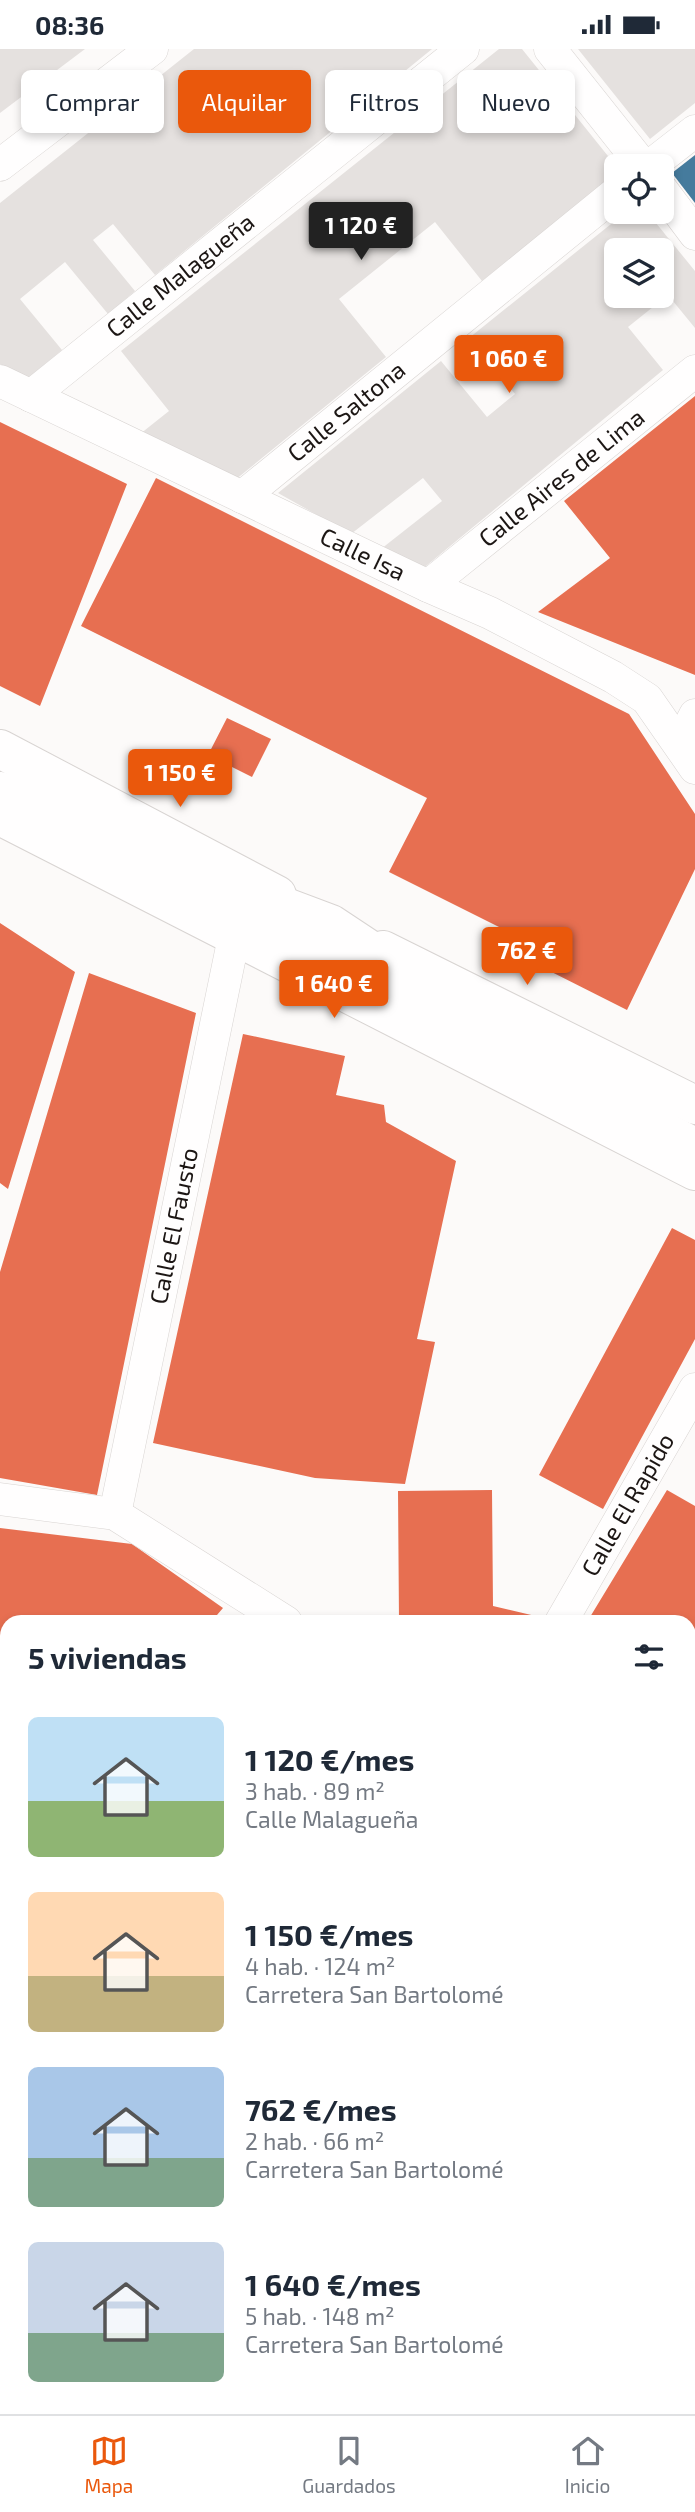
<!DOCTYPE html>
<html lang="es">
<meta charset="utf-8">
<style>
body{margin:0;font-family:"Exo 2",sans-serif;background:#f6f6f7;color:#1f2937;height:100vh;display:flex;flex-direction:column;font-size:26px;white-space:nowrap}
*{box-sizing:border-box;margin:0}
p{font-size:23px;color:#747a83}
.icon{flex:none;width:38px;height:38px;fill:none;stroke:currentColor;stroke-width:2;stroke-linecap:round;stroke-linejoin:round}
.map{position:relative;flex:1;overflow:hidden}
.sheet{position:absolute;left:0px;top:1566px;width:696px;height:800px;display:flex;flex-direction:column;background:#fff;border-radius:21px 21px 0 0;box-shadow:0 4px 10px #0003}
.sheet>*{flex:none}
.banner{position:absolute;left:21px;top:21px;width:654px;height:63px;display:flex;gap:14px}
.buttons{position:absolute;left:604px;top:105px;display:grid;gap:14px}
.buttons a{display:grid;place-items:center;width:70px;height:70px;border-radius:10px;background:#fff;box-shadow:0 4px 10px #0003;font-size:35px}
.price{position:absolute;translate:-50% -60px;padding:0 16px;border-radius:7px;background:#ea580c;color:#fff;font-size:23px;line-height:46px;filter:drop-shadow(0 2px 4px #0008)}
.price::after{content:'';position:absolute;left:50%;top:42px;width:21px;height:16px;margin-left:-10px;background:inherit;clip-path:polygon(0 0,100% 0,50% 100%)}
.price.current{background:#222;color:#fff}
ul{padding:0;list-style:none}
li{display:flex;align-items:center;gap:21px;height:175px;padding:0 28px}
li span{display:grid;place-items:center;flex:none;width:196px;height:140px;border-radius:10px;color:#555}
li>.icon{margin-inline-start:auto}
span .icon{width:84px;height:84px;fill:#fffc;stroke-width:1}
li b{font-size:30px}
h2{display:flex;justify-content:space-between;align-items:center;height:84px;padding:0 28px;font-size:30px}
.tag{padding:0 24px;border-radius:10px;background:#fff;box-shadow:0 4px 10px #0003;font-size:24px;line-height:63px}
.tag.current{background:#ea580c;color:#fff}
.status{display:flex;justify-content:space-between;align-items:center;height:49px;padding:0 35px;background:#fff;direction:ltr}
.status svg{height:19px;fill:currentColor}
.tabs{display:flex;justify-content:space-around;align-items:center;height:98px;border-top:2px solid #e0e1e3;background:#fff;font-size:19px;color:#747a83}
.tabs a{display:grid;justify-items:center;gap:4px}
.tabs .current{color:#ea580c}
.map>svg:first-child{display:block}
.shops{fill:#e76f51}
.public{fill:#457b9d}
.building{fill:#e5e1df;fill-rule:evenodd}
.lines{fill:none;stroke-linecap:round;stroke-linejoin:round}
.street-casing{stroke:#d8d4d2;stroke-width:33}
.secondary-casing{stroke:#d8d4d2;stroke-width:40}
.primary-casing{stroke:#d8d4d2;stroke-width:40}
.street{stroke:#fffefe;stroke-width:32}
.secondary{stroke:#fffefe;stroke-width:38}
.primary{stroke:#fffefe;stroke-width:38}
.labels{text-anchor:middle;stroke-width:7;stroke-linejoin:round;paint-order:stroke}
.street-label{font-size:24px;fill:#1c1614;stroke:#fff}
</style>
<div class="status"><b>08:36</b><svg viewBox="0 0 49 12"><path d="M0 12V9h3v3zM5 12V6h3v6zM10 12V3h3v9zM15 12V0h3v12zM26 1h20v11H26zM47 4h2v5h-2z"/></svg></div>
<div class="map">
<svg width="695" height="2365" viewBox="0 0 695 2365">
<rect width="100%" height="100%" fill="#fcfaf9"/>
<!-- shops -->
<path class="shops" d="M695,347V626L538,563L610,509L564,452Z
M0,373L127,435L40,657L0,637Z
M156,429L629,665L695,765V820L627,961L504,899L511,884L389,823L427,749L81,577Z
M227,669L271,690L252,728L208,706Z
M0,874L75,923L8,1140L0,1134Z
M89,924L196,964L97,1446L0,1429V1223Z
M243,985L345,1007L336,1046L384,1056L386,1073L456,1112L417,1290L435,1293L405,1435L315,1429L153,1394Z
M672,1179L695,1191V1290L603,1460L539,1426Z
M492,1441L493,1557L544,1569L542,1573H399L398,1442Z
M667,1441L695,1457V1714L690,1712V1573H587Z
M0,1479L132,1495L223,1559L211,1573H7V1689L0,1692Z"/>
<!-- public -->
<path class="public" d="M695,106V154L672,124Z"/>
<!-- building -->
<path class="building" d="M0,0H85L0,64Z
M194,0H432L155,226L113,175L93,191L135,242L108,265L65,213L20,250L62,301L28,329L0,315V154Z
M499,0H522L616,117V125L482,232L435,173L339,250L386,308L235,431L135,389L169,362L121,302Z
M578,0H695V54L650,90Z
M626,163H647L695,222V279L668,246L628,278L663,321L420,522L381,500L442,452L423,429L351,485L278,444L441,312L487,368L515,345L469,289ZM616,201H662V247H616Z"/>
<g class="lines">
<defs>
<g id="street">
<path d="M550,0L643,117"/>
<path d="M0,116L152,0"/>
<path d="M650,117L695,82"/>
<path d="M662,141L695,185"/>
<path id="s1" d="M0,332L428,537L490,564L613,628L647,650L695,719"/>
<path id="s2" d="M31,347L463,0"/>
<path id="s3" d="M242,448L616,144"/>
<path id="s4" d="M428,537L695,322"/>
<path d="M680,695L695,666"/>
<path d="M0,1450L115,1465L286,1573"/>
<path id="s5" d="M115,1465L234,888"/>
<path id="s6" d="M561,1573L695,1340"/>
<path d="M690,1747L695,1749"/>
</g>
<path id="secondary" d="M0,700L277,846
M0,767L695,1122
M383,901L695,1056"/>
<path id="primary" d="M0,742L695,1098
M235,839L331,875L411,928"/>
</defs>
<!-- street casing -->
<use href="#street" class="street-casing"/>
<!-- secondary casing -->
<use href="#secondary" class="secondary-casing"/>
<!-- primary casing -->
<use href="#primary" class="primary-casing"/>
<!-- street -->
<use href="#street" class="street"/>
<!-- secondary -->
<use href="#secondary" class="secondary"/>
<!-- primary -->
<use href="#primary" class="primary"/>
</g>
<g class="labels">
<!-- street labels -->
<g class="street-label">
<text dy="8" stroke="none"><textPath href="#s2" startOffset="192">Calle Malagueña</textPath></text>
<text dy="8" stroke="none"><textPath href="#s3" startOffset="135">Calle Saltona</textPath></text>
<text dy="8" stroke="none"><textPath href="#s4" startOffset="172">Calle Aires de Lima</textPath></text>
<text dy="8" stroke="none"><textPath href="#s1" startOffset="402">Calle Isa</textPath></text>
<text dy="8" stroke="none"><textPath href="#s5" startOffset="294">Calle El Fausto</textPath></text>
<text dy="8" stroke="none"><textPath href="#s6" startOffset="135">Calle El Rapido</textPath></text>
</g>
</g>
</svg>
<div class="buttons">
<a><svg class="icon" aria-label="locate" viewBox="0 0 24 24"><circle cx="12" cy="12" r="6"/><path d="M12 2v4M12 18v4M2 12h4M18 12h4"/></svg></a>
<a><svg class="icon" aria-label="layers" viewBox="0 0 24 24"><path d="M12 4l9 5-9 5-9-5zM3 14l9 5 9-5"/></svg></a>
</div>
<b class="price current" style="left:361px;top:213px">1 120 €</b>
<b class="price" style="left:509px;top:346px">1 060 €</b>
<b class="price" style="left:180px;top:760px">1 150 €</b>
<b class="price" style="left:527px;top:938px">762 €</b>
<b class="price" style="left:334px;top:971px">1 640 €</b>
<div class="banner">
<a class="tag">Comprar</a>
<a class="tag current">Alquilar</a>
<a class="tag">Filtros</a>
<a class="tag">Nuevo</a>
</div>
<section class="sheet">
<h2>5 viviendas<svg class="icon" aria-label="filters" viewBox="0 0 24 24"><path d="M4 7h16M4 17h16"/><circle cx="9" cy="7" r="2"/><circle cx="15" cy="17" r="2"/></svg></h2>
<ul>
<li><span style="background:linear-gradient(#bfe0f5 60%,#8fb573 0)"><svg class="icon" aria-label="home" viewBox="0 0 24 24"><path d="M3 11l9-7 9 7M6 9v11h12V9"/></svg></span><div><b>1 120 €/mes</b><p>3 hab. · 89 m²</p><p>Calle Malagueña</p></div></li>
<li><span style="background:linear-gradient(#ffd9b3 60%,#c2b280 0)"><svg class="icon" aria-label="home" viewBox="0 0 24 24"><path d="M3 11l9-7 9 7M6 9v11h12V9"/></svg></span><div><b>1 150 €/mes</b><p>4 hab. · 124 m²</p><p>Carretera San Bartolomé</p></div></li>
<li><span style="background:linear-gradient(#a9c7e8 65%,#7fa58c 0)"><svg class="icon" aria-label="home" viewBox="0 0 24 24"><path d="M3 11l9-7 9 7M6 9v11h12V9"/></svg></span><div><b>762 €/mes</b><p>2 hab. · 66 m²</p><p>Carretera San Bartolomé</p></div></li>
<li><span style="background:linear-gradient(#c9d6e8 65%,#7fa58c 0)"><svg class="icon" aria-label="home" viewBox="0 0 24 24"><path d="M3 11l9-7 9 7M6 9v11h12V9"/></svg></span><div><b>1 640 €/mes</b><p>5 hab. · 148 m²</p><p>Carretera San Bartolomé</p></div></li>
</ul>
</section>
</div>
<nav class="tabs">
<a class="current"><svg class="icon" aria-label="map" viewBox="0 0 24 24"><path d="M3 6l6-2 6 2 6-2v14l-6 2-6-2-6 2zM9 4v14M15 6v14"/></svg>Mapa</a>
<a><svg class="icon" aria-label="saved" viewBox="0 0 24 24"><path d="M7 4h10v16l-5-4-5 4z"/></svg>Guardados</a>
<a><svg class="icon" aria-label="home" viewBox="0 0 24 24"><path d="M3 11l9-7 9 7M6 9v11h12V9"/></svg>Inicio</a>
</nav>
